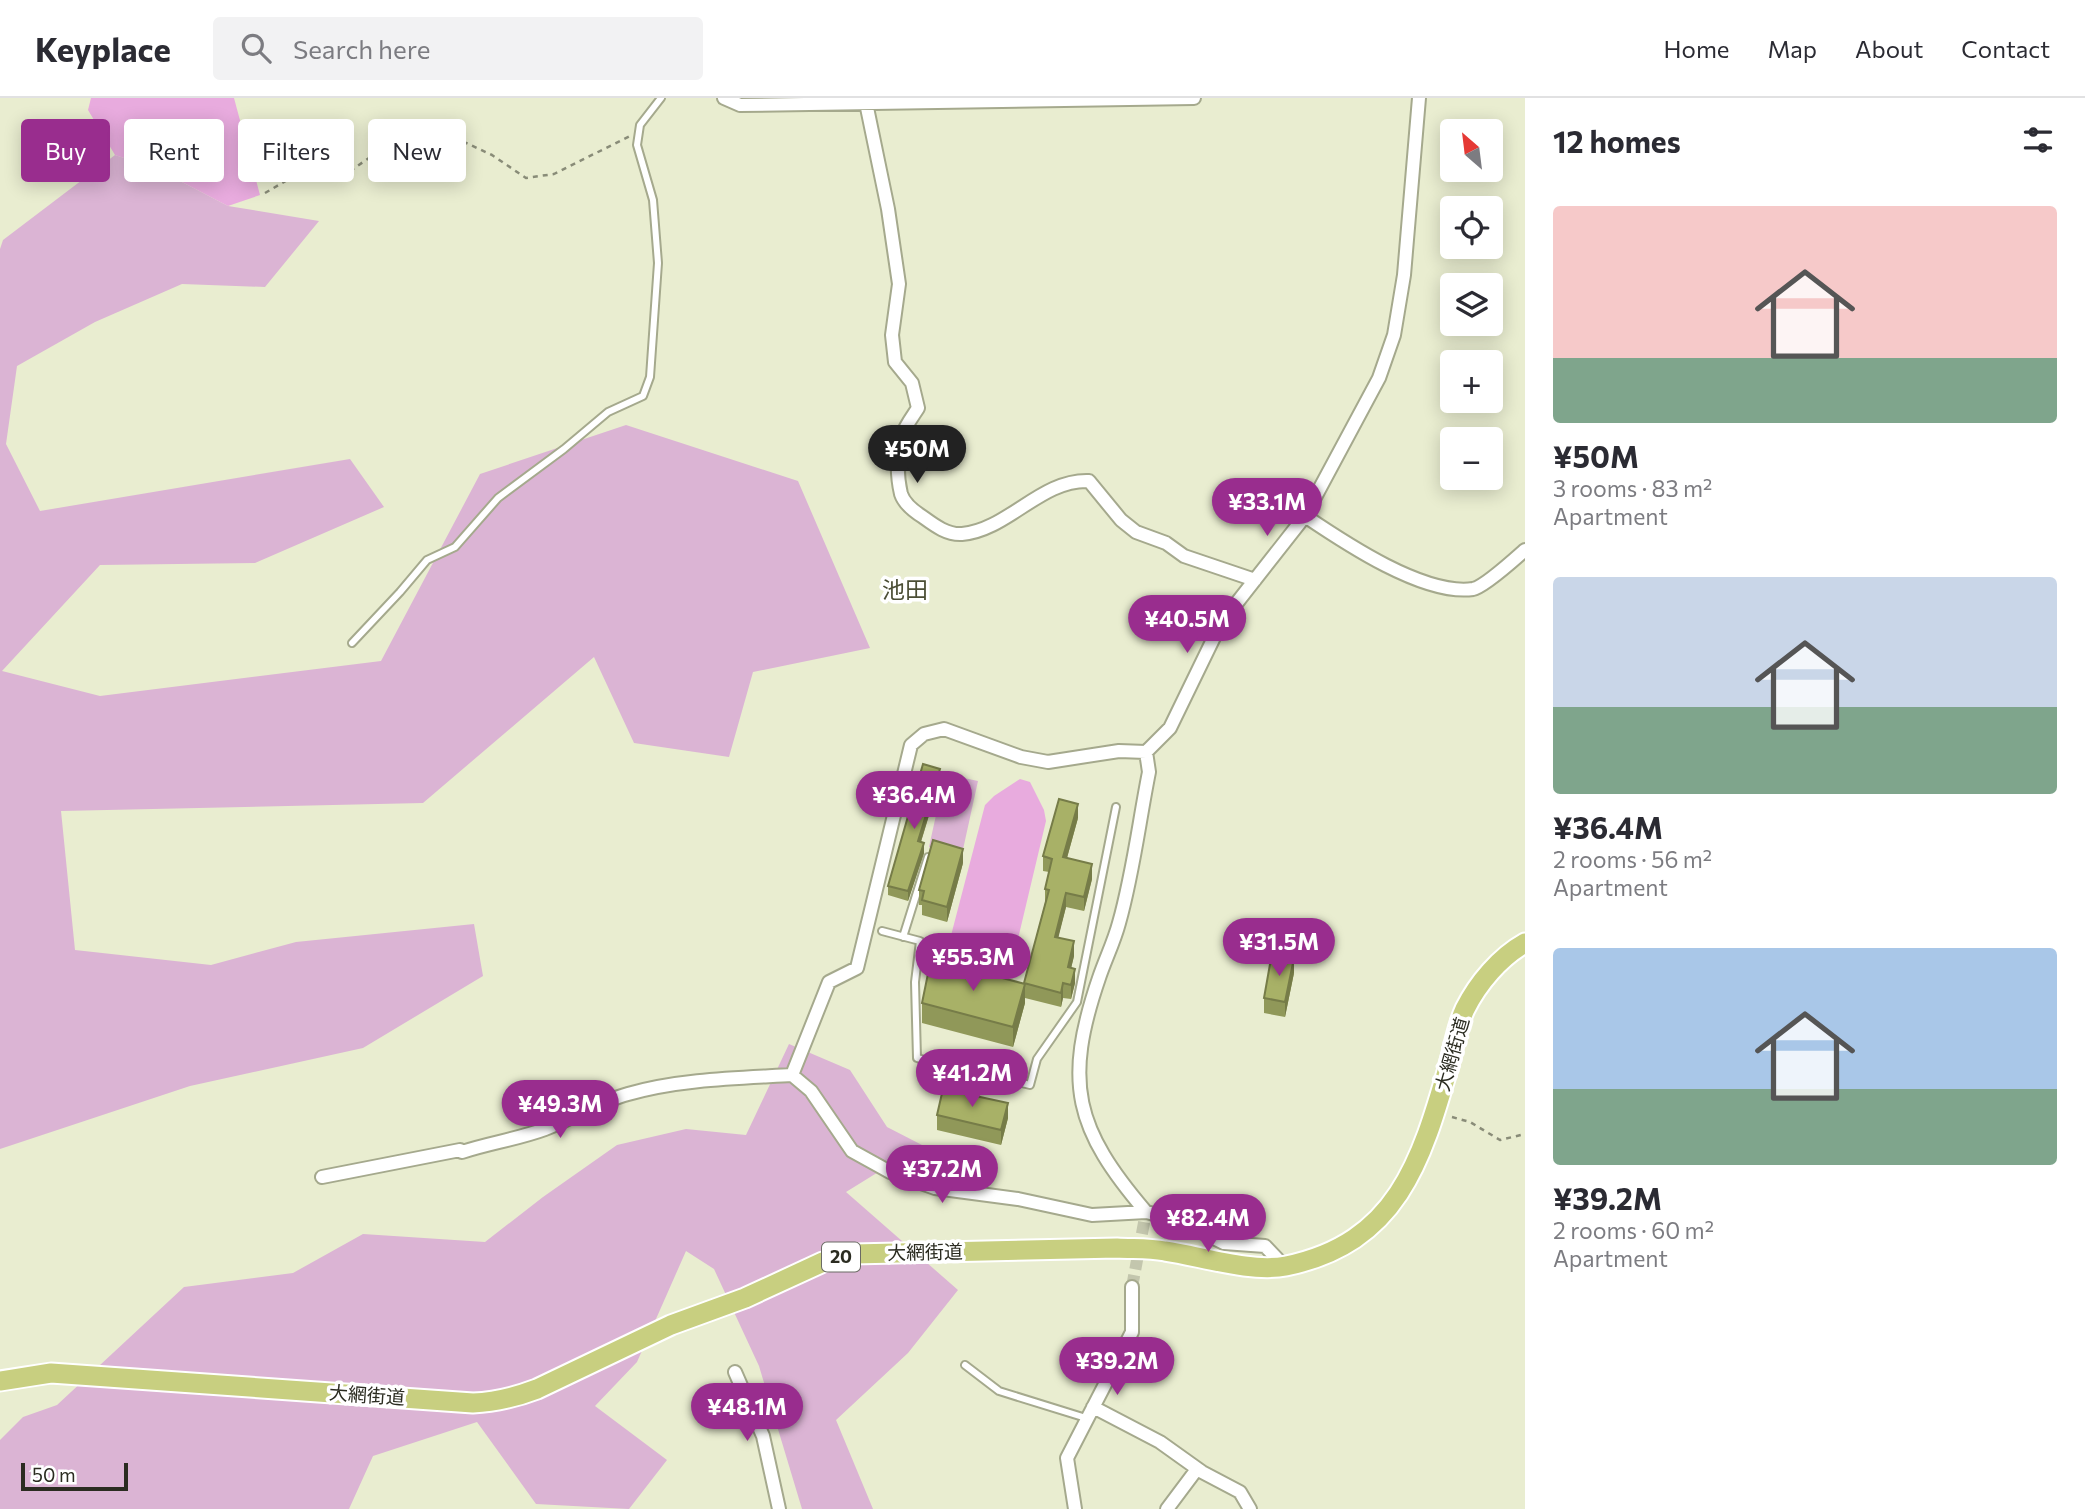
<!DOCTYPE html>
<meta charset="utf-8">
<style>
body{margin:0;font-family:Commissioner,"Noto Sans JP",sans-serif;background:#f2f2f3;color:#2b2b33;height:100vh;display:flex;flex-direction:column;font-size:26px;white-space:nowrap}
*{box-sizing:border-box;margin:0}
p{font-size:23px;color:#7c7c81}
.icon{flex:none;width:38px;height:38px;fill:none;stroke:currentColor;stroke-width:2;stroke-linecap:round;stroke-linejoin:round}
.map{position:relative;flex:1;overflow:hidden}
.drawer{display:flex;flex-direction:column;background:#fff;width:560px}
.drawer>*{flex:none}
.top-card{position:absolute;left:21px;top:21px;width:665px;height:63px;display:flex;gap:14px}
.needle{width:46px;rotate:332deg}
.controls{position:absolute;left:1440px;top:21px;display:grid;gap:14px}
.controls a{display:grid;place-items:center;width:63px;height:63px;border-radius:7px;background:#fff;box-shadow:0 4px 18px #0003;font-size:35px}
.scale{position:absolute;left:21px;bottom:18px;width:107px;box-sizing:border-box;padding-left:7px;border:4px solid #2b2c21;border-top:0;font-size:19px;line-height:24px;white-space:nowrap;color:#2b2c21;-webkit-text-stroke:5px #fff;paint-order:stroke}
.price{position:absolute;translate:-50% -60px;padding:0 16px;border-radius:24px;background:#992d8e;color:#fff;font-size:23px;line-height:46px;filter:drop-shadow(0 2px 4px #0008)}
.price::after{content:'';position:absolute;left:50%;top:42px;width:21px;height:16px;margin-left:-10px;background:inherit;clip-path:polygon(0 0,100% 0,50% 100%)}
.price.on{background:#222;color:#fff}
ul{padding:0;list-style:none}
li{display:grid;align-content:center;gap:14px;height:371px;padding:0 28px}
li span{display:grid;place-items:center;height:217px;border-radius:7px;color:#555}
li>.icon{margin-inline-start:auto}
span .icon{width:126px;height:126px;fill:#fffc;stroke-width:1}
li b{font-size:30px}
h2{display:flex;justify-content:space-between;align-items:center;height:84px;padding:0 28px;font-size:30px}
.pill{padding:0 24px;border-radius:7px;background:#fff;box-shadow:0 4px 18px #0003;font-size:24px;line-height:63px}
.pill.on{background:#992d8e;color:#fff}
header{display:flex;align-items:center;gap:42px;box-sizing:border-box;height:98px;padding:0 35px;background:#fff;border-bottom:2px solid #e1e1e2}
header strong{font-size:33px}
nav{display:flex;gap:38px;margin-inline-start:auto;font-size:24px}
.search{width:490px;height:63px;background:#f2f2f3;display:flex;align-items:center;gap:18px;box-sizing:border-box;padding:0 24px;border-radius:7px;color:#7c7c81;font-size:26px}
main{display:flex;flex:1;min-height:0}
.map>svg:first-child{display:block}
.green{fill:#dbb4d4}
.water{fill:#e8abde}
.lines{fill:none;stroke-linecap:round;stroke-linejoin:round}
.street-tunnel{stroke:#c3c6ad;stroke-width:12;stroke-dasharray:12 6;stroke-linecap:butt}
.lane-casing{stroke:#a5a98d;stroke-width:10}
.street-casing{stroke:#a5a98d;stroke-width:16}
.primary-casing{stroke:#fff;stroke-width:23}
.path{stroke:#898c78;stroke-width:2.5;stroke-dasharray:5 5;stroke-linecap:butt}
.lane{stroke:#fff;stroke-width:6}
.street{stroke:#fff;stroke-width:12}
.primary{stroke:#c8cf80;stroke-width:19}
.wall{fill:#909859}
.shaded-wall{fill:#767c48}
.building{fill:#a8b167;stroke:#767c48;stroke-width:2}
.labels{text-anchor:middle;stroke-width:7;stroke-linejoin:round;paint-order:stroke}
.shield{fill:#fff;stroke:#6b6b64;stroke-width:2}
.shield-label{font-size:18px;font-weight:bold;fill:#2b2c21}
.street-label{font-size:19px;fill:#2b2c21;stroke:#fff}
.quarter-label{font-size:23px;fill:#4b4e35;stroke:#fff}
</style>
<header>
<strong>Keyplace</strong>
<div class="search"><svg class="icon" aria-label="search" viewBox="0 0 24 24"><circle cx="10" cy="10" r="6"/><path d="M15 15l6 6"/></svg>Search here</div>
<nav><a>Home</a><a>Map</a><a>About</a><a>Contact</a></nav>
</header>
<main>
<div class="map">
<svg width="1525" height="1411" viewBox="0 0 1525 1411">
<rect width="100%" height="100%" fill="#e9edd0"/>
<!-- green -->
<path class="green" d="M115,57L157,71L228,108L319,123L265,189L182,186L95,224L17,268L6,346L40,413L350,361L384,409L255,465L100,467L2,573L100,598L381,563L480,376L626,327L798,383L870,550L753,574L729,659L634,645L594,559L423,705L61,713L75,852L211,867L296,844L474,826L483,878L363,950L190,988L0,1051V151L3,142Z
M945,676L978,683L962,756L929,749Z
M789,946L850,972L887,1029L922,1047L846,1094L958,1192L908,1255L836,1322L873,1411H802L759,1268L714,1171L686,1153L637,1264L595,1308L667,1362L629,1411L536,1406L477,1324L373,1358L349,1411H0V1342L23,1319L57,1307L184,1189L293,1175L363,1136L485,1144L543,1099L617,1047L686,1031L746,1037Z"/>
<!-- water -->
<path class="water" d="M91,0H234L260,97L228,108L157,71L115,57L88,12Z
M1020,681L1030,684L1044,712L1046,723L1012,866L948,849L985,707L994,698Z
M947,857L1010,874L1005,896L941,879Z"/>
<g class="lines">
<!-- street-tunnel -->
<path class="street-tunnel" d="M1132,1189L1146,1114"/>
<defs>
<path id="lane" d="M352,545L400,494L427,462L455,449L498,400L564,351L608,314L643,298L650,279L658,165L653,102L637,47L640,27L661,0
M882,833L920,843L915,884L917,960L1030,987L1037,961L1077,904L1116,709
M903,839L928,759
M965,1267L999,1293L1086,1320"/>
<path id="street" d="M724,0L740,7L1194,0
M865,0L888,111L899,186L892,237L895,264L912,285L918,310C913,318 905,328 902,338C896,355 897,379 901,396C904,405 915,414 923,419C934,427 947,437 962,436C1008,432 1041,381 1089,383L1121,422L1136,434L1166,445L1184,458L1255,482
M1305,418C1345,445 1424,498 1473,491C1484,489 1516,460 1525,452
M1146,654L1149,674C1139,724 1133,776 1119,825C1114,844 1105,862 1099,880C1063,985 1075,1031 1146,1114
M792,977L829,884L857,870L911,647L924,636L944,631L1021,659L1048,664L1119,653L1146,654L1170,630L1221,525L1305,418L1379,280L1394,237L1404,177L1419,0
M322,1079L460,1052L462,1054C489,1045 518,1041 545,1031C573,1020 599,1004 628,996C679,981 740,980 792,977L811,993L852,1053L890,1074L935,1090L1018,1101L1092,1117L1146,1114L1175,1121L1224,1145L1265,1148L1284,1168
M735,1274L763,1338L779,1411
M1093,1309L1160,1344L1202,1374L1240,1394L1250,1411
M1075,1411L1067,1360L1132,1234V1189
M1167,1411L1197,1371"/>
<path id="primary" d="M0,1283L51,1275L473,1305C496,1304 516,1299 537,1291L671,1227L745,1200L823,1164L853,1156L1117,1150C1133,1151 1149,1150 1165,1153C1200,1158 1251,1175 1286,1168C1397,1145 1421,1064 1449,967C1454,949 1457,928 1465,911C1478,885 1500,859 1525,845"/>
</defs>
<!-- lane casing -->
<use href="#lane" class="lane-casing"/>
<!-- street casing -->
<use href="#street" class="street-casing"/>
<!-- primary casing -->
<use href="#primary" class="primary-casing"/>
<!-- path -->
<path class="path" d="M265,95L301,74L353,71L414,29H432L492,57L526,80L554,76L630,38
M1452,1019L1470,1024L1500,1042L1525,1036"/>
<!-- lane -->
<use href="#lane" class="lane"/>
<!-- street -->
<use href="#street" class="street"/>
<!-- primary -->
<use href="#primary" class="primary"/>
</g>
<!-- wall -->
<path class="wall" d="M940,681L921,744L924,755L908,803L888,797V788Z
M1078,720L1067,760L1092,781L1084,813L1066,809L1058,839L1074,858L1071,870L1075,885L1071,901L1063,900L1061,909L1025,900V905L1013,949L922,925V905L1024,885L1045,805V791L1049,774L1043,773V758Z
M963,765L947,824L922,817V807H919V792Z
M1294,875L1285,919L1264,915V900Z
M937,1017L1008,1020L1001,1047L937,1032Z"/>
<!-- shaded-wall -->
<path class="shaded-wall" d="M940,671V681L918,753V743Z
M1078,706V720L1063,774V759Z
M924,745V755L908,803V793Z
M963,751V765L947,824V809Z
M1092,766V781L1084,813V799Z
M1066,795V809L1055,853V839Z
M1074,843V858L1068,883V869Z
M1294,860V875L1285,919V904Z
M1075,871V885L1071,901V887Z
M1063,885V900L1061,909V895Z
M1025,886V905L1013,949V929Z
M1008,1005V1020L1001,1047V1032Z"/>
<!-- building -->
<path class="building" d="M923,666L940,671L918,743L924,745L908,793L888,788Z
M1059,701L1078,706L1063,759L1092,766L1084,799L1066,795L1055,839L1074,843L1068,869L1075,871L1071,887L1063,885L1061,895L1024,885L1049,792L1045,791L1052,761L1043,758Z
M933,742L963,751L947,809L922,802L924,793L919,792Z
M1272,855L1294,860L1285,904L1264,900Z
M931,861L1025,886L1013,929L922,905Z
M943,991L1008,1005L1001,1032L937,1017Z"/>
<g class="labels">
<!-- shield labels -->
<rect class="shield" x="822" y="1144.5" width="38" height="29" rx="5"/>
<g class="shield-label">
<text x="841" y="1165">20</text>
</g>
<!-- street labels -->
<g class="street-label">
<text transform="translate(1452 956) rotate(-74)" y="7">大網街道</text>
<text transform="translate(925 1154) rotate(-1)" y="7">大網街道</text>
<text transform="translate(367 1297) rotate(4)" y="7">大網街道</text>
</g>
<!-- quarter labels -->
<g class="quarter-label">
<text x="905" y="500">池田</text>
</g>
</g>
</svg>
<div class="controls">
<a><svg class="needle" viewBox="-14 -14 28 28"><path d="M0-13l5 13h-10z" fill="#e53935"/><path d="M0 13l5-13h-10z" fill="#7c7c81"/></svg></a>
<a><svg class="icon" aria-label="locate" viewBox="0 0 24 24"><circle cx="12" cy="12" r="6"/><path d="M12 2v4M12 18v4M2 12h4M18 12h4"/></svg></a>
<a><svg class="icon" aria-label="layers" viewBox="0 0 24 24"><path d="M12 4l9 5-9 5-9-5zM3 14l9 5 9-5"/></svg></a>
<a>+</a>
<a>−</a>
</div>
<div class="scale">50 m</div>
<b class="price on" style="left:917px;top:387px">¥50M</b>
<b class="price" style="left:1267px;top:440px">¥33.1M</b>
<b class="price" style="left:1187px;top:557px">¥40.5M</b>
<b class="price" style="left:914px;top:733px">¥36.4M</b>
<b class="price" style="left:1279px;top:880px">¥31.5M</b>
<b class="price" style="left:973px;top:895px">¥55.3M</b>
<b class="price" style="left:972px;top:1011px">¥41.2M</b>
<b class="price" style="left:560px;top:1042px">¥49.3M</b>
<b class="price" style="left:942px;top:1107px">¥37.2M</b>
<b class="price" style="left:1208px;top:1156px">¥82.4M</b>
<b class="price" style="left:1117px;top:1299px">¥39.2M</b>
<b class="price" style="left:747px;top:1345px">¥48.1M</b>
<div class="top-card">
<a class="pill on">Buy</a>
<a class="pill">Rent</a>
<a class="pill">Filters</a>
<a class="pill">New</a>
</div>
</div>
<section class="drawer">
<h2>12 homes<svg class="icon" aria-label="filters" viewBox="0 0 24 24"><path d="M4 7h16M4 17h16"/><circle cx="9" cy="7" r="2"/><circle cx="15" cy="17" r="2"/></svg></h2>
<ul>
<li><span style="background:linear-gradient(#f6c9c9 70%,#7fa58c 0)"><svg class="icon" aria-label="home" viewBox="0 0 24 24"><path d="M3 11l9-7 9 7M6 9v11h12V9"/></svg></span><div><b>¥50M</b><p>3 rooms · 83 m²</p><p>Apartment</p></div></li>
<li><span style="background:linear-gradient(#c9d6e8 60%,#7fa58c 0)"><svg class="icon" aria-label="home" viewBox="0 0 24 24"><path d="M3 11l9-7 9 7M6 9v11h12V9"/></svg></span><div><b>¥36.4M</b><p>2 rooms · 56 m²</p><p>Apartment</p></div></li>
<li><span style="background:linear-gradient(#a9c7e8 65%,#7fa58c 0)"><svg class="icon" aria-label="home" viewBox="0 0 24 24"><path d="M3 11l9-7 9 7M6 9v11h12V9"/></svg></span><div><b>¥39.2M</b><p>2 rooms · 60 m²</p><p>Apartment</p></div></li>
</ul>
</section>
</main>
